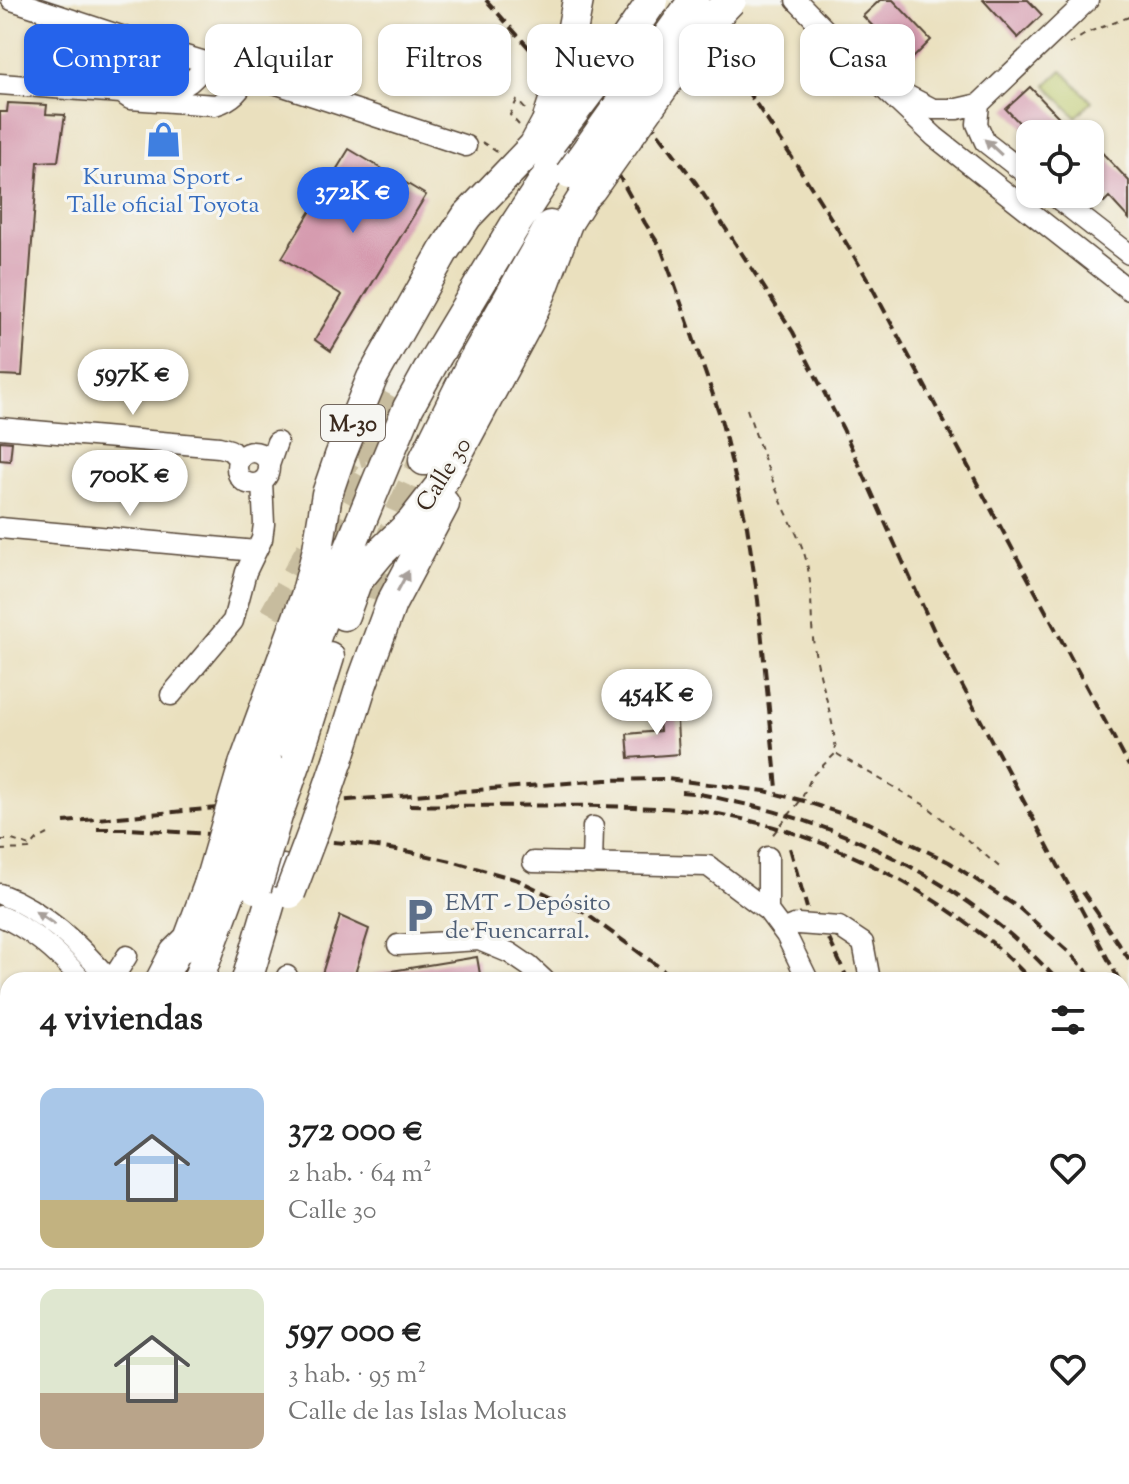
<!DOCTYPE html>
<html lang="es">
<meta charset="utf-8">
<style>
body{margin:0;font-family:"Sorts Mill Goudy",serif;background:#f6f6f6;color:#222;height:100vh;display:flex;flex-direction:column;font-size:30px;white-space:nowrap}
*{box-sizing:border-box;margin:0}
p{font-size:26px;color:#767676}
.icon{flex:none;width:44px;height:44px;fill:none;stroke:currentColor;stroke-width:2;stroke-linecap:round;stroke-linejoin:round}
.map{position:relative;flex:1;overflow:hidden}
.details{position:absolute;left:0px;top:972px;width:1130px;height:512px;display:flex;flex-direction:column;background:#fff;border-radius:24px 24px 0 0;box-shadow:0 2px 6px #0004}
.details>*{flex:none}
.guide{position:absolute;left:24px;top:24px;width:1082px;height:72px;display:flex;gap:16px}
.buttons{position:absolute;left:1016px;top:120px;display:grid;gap:16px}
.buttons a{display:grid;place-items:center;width:88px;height:88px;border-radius:16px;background:#fff;box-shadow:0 2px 6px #0004;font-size:40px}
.price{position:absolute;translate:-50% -68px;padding:0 18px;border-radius:28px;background:#fff;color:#222;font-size:26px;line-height:52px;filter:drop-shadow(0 2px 4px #0008)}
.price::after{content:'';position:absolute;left:50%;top:48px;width:24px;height:18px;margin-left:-12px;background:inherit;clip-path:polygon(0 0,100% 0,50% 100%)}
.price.selected{background:#2563eb;color:#fff}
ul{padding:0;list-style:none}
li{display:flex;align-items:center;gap:24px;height:200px;padding:0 40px}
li+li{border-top:2px solid #e0e0e0}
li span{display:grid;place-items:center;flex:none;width:224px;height:160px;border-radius:16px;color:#555}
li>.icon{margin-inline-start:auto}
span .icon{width:96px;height:96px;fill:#fffc;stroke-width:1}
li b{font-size:34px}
h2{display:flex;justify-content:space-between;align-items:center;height:96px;padding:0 40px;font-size:34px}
.chip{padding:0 28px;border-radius:16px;background:#fff;box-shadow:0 2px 6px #0004;font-size:28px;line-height:72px}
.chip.selected{background:#2563eb;color:#fff}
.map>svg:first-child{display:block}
.green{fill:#bbc768;stroke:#7b7843;stroke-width:2}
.building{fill:#d59aae}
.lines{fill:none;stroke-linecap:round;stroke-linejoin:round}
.minor-tunnel{stroke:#c7bc9e;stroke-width:20;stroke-dasharray:20 10;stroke-linecap:butt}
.highway-tunnel{stroke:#c7bc9e;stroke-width:30;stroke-dasharray:30 15;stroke-linecap:butt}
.minor-casing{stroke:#554536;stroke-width:23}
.highway-casing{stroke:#554536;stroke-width:33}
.path{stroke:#554536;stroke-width:2;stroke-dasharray:6 6;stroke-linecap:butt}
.minor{stroke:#fff;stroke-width:20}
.highway{stroke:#fff;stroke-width:30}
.rail{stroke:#3b2a1e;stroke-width:4;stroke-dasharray:12 6;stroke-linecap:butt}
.minor-bridge-casing{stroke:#554536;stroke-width:23;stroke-linecap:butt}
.highway-bridge-casing{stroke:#554536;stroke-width:33;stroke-linecap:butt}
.minor-bridge{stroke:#fff;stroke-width:20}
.highway-bridge{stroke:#fff;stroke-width:30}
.oneway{fill:#a79f9a}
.labels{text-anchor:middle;stroke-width:6;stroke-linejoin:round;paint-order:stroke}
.shield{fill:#f6f6f2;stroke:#73675e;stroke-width:2}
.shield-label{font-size:22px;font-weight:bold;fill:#3b2a1e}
.shop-label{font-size:24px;fill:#366cbe;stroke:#f6f6f2}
.street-label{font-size:24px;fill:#3b2a1e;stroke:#f6f6f2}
.service-label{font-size:24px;fill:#4e5e75;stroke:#f6f6f2;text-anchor:start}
</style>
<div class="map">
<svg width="1129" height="1484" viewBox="0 0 1129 1484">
<rect width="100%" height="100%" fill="#f6f6f2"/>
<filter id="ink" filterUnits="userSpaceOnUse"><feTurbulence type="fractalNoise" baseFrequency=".0125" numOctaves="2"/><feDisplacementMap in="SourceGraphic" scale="16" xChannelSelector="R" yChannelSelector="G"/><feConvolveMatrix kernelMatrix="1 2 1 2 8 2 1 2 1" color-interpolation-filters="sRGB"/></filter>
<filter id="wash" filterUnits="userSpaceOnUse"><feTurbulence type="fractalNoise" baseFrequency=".006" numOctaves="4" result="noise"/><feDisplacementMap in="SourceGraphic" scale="32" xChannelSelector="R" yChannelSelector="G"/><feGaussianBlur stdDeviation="1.8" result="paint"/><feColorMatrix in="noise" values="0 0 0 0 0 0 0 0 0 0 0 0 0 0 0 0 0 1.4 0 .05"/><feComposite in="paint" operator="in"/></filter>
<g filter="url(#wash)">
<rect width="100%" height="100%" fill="#eae0be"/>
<!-- green -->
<path class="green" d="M1062,70L1092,102L1076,117L1046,85Z
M184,1476H486L493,1484H186Z"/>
<g id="blocks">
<!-- building -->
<path class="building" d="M880,0H893L931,40L908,63L863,16Z
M983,0H1028L1042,15L1018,38Z
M1030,87L1075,134H1030L1006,109Z
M8,103L47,105L46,114L65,115L58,161L38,162L22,376L0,375V112H7Z
M1090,140L1129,181V219L1109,197L1104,202L1090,188Z
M349,149L426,195L331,351L315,340L342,295L282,258Z
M0,441L12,442L10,461L0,460Z
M676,705L679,754L629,758L627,734L660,731L658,706Z
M340,916L369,929L353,980H320Z
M477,957L481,980H374L373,974Z"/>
</g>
</g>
<g filter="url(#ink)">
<use href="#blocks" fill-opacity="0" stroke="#554536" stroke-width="2"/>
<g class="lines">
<!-- minor-tunnel -->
<path class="minor-tunnel" d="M340,479L351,460L364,456"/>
<!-- highway-tunnel -->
<path class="highway-tunnel" d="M373,600L397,520L424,460
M274,616L396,398"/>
<defs>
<path id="minor" d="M12,0L139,42L265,80L466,146
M796,0L864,70L935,137L1129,290
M0,84L121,93C150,84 165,68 139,42
M154,90C182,90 192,86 206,62
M121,93L130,99L215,105C232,100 242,91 247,74
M906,95L933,109H957L979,104L1088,0
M979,104L977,124L985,142L1030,177
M1052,194L1129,254
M0,428L219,447L230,450L239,459
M237 468a16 16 0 1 1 32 0a16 16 0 1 1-32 0Z
M269,465L277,442
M0,528L256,551
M171,695L233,621L246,572L262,539L264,524L262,481
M768,857V911L786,935
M533,862L708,866L768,911
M592,864L593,827
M0,894C45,911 78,944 110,980
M0,916C31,929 60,955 82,980
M794,925L789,927L786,935L808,980
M839,927L863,943L870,980
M398,945L479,940L510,953L529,966L544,980
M112,980L127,956
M286,980L287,976
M0,1065L8,1074
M1122,1367L1129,1363
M1122,1382L1129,1392
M514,1476L520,1484
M565,1476L573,1484
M595,1476L602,1484
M661,1476L668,1484
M1110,1476L1111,1484"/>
<path id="highway" d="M424,460L470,367L550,226
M344,615L356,582L380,553L412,522L440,486L528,322L542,290L567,223L584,196
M338,760L362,683L391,604L444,504
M296,762L329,657
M244,765L306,596L318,549L327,494L340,456L372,378L443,252L467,216L534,146L547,122
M268,765L337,579L408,408L436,357L517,222L559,158
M161,980L175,953L189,939L209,885
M198,980L232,887
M247,980L276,882L283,870
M0,1210L8,1202
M0,1239L8,1228
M0,1375L8,1353
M155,1476L157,1484
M13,1484L21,1476"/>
</defs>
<!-- minor casing -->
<use href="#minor" class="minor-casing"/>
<!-- highway casing -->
<use href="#highway" class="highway-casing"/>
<!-- path -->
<path class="path" d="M1069,44L1089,32L1129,17
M519,125L510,115L517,100L528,112
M482,142L497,152
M747,409C757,439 767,468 779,496C788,519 802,540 807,564C814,595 809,627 816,657C823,689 834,720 836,753L812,776L801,800L770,838
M837,754L928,807L1003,870
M0,840H12L30,846
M0,850L29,849L37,840L48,834"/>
<!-- minor -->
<use href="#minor" class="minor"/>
<!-- highway -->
<use href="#highway" class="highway"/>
<!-- rail -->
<path class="rail" d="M486,0L573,97L596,134L645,223L661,248L674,283L720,415L747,526L758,600L777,788
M567,0L650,122L696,183L793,332L843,429L939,642L1119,980
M685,0C748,92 812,183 868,280L1129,766
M681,792C700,793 718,798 735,802C854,827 975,889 1057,980
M310,803L606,780L667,779L765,791L804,801L869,823L949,862L1019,908L1071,954L1095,980
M409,805C484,807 559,804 634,807C652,808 671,808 689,810C794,822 894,867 977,931C997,945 1014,963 1031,980
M64,822L217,808
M97,829H129L209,834
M297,839L356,844L411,852L451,861L518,880L585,913L677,980
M790,848L807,908
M1083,892L1129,959
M829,939L848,980
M1122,986L1129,999
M1122,1010L1129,1019
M1122,1055L1129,1064
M1122,1084L1129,1093
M1122,1261L1129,1266
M1122,1299L1129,1304"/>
<defs>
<path id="minor-bridge" d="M798,924L839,927"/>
<path id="highway-bridge" d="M547,122C561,82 571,42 578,0
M551,142L595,84L653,0
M570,174L694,0
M584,196L591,189L708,24L731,0
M209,885L244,765
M232,887L268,765
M256,888L277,816L296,762
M290,893L315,827L338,760"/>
</defs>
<!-- minor-bridge casing -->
<use href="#minor-bridge" class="minor-bridge-casing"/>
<!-- highway-bridge casing -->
<use href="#highway-bridge" class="highway-bridge-casing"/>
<!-- minor-bridge -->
<use href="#minor-bridge" class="minor-bridge"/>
<!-- highway-bridge -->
<use href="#highway-bridge" class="highway-bridge"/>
</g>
<!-- one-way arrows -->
<defs><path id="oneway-solid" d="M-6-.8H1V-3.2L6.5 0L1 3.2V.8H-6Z" transform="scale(2)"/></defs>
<g class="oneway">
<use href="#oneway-solid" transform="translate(993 147) rotate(-137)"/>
<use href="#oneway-solid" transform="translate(403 581) rotate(-62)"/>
<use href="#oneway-solid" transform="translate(45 918) rotate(-146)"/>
</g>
</g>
<!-- icons -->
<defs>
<symbol id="shop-bare" viewBox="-9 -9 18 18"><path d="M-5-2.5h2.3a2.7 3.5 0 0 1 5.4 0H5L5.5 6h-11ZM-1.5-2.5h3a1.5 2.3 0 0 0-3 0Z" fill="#3f7fe0" stroke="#f6f6f2" stroke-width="2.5" paint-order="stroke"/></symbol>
<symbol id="parking-bare" viewBox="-9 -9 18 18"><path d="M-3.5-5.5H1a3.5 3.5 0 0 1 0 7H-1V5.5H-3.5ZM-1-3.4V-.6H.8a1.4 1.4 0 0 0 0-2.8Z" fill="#5c6f8a" stroke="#f6f6f2" stroke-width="2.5" paint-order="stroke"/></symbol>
</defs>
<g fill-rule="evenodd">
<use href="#shop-bare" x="138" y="114" width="51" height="51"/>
<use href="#parking-bare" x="394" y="890" width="51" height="51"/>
</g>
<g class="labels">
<!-- shield labels -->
<rect class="shield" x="321" y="405" width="64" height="36" rx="6"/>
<g class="shield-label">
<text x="353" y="431">M-30</text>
</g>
<!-- shop labels -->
<g class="shop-label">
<text x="163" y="184">Kuruma Sport -<tspan x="163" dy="28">Talle oficial Toyota</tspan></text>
</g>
<!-- street labels -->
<g class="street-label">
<text transform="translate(443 474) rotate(-58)" y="8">Calle 30</text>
</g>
<!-- service labels -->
<g class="service-label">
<text x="445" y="910">EMT - Depósito<tspan x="445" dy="28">de Fuencarral.</tspan></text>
</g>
</g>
</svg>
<div class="buttons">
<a><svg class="icon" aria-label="locate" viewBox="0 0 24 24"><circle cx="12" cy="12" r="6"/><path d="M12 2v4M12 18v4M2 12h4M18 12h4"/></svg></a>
</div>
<b class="price selected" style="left:353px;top:235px">372K €</b>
<b class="price" style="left:133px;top:417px">597K €</b>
<b class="price" style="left:130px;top:518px">700K €</b>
<b class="price" style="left:657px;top:737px">454K €</b>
<div class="guide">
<a class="chip selected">Comprar</a>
<a class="chip">Alquilar</a>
<a class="chip">Filtros</a>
<a class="chip">Nuevo</a>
<a class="chip">Piso</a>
<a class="chip">Casa</a>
</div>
<section class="details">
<h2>4 viviendas<svg class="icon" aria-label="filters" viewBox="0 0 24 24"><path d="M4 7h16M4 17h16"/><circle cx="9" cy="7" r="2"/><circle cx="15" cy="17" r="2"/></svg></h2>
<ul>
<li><span style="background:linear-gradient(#a9c7e8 70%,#c2b280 0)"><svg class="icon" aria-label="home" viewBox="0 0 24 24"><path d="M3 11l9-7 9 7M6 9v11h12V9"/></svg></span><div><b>372 000 €</b><p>2 hab. · 64 m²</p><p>Calle 30</p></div><svg class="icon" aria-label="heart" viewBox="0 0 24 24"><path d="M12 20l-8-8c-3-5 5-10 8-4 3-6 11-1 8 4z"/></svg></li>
<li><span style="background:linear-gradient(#dfe7d0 65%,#b9a48a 0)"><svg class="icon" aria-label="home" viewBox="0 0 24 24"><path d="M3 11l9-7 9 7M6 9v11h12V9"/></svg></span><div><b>597 000 €</b><p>3 hab. · 95 m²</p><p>Calle de las Islas Molucas</p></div><svg class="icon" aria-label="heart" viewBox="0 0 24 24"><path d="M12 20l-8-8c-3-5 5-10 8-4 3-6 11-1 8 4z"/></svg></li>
</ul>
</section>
</div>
